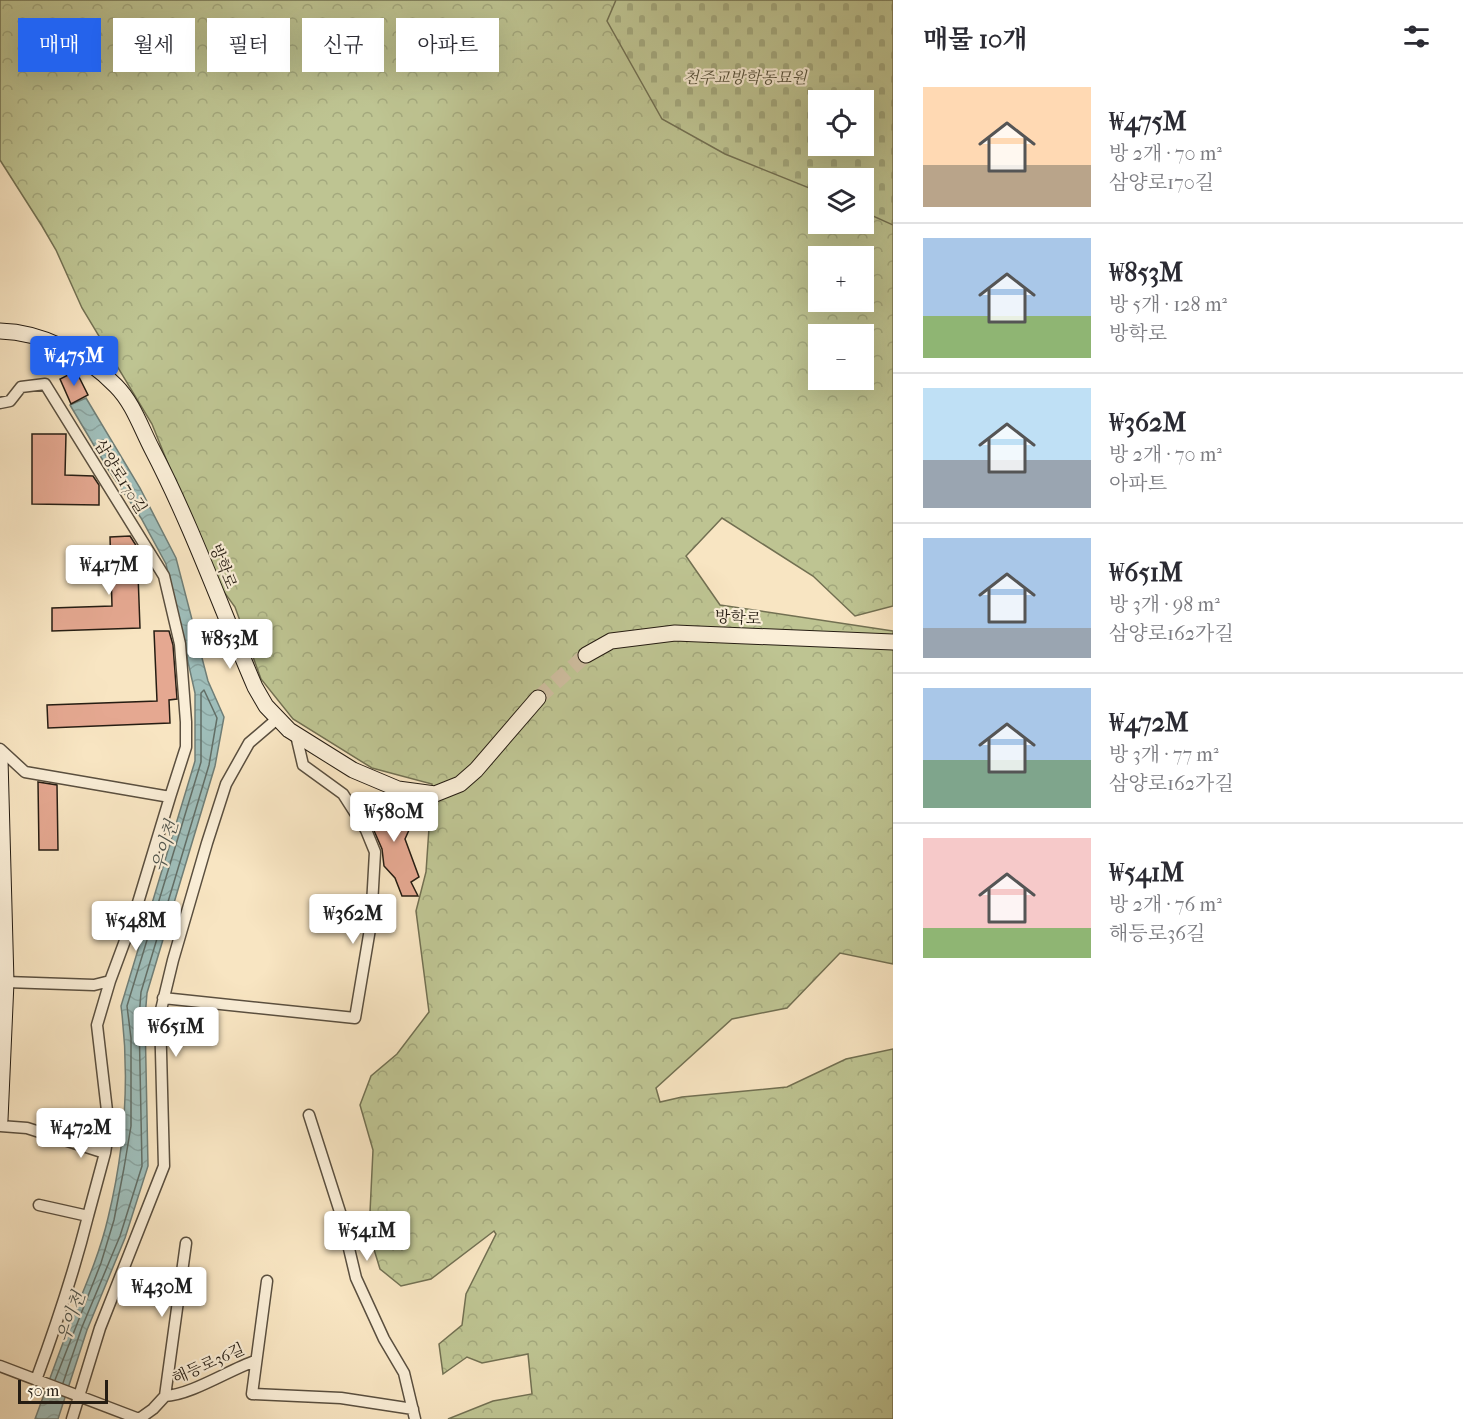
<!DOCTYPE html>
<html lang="ko">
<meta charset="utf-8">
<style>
body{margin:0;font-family:"IM FELL French Canon","Noto Serif KR",serif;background:#f7f7f7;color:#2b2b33;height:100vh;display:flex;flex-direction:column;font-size:22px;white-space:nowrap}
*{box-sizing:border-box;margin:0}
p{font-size:20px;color:#7c7c81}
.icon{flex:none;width:33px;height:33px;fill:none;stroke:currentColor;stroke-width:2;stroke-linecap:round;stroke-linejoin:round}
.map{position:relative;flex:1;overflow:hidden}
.panel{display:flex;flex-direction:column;background:#fff;width:570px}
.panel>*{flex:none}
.guide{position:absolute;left:18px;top:18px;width:570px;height:54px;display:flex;gap:12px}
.fabs{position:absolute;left:808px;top:90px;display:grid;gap:12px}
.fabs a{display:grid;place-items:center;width:66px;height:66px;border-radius:0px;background:#fff;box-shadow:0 6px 24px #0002;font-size:30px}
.scale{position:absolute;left:18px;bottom:15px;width:90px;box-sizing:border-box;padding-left:6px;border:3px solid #261d13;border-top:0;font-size:16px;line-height:21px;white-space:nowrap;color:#261d13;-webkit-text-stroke:4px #faeed7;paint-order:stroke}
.price{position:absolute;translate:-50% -51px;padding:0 14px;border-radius:6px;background:#fff;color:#222;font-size:20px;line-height:39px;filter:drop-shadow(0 2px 3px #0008)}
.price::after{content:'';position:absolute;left:50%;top:36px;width:18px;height:14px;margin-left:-9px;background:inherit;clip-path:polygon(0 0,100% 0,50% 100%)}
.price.current{background:#2563eb;color:#fff}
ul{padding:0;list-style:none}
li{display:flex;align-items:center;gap:18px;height:150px;padding:0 30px}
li+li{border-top:2px solid #e1e1e2}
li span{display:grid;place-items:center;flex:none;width:168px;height:120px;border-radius:0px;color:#555}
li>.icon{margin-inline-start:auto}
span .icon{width:72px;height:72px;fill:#fffc;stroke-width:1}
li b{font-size:26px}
h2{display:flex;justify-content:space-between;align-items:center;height:72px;padding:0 30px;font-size:26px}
.tag{padding:0 21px;border-radius:0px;background:#fff;box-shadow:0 6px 24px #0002;font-size:21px;line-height:54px}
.tag.current{background:#2563eb;color:#fff}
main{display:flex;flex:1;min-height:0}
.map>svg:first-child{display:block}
.forest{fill:url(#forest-crowns);stroke:#727052;stroke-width:1.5;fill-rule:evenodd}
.cemetery{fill:url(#cemetery-stones);stroke:#727052;stroke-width:1.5;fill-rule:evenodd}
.water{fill:url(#water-waves);stroke:#6f7e77;stroke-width:1.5}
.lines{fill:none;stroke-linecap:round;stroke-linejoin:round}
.shore{stroke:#626e66;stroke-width:1.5}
.building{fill:#e5a891;stroke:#261d13;stroke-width:1.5}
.secondary-tunnel{stroke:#cebd9f;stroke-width:15;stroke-dasharray:15 8;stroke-linecap:butt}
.street-casing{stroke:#5a4f3f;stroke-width:13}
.secondary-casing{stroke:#261d13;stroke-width:17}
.street{stroke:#faeed7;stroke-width:10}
.secondary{stroke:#faeed7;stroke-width:15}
.labels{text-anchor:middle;stroke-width:4.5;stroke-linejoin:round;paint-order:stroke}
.park-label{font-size:16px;font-style:italic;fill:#544f39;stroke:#faeed7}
.street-label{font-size:16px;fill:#261d13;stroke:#faeed7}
.water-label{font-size:18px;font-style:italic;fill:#50554d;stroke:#faeed7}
</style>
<main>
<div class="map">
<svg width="893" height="1419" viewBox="0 0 893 1419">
<defs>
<pattern id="forest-crowns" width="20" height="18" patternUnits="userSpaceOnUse" patternTransform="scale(1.5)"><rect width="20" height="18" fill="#bec492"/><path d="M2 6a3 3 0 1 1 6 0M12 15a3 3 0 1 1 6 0" fill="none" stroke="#a3a87d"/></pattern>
<pattern id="cemetery-stones" width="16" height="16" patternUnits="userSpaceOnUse" patternTransform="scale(1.5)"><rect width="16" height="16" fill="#bec492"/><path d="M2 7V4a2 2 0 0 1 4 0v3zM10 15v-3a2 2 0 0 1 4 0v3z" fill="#a3a87d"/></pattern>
<pattern id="water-waves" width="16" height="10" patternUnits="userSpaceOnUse" patternTransform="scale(1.5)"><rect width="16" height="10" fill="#9fbeba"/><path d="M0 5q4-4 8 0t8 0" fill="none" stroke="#89a39f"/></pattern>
</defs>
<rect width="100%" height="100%" fill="#f8e5c2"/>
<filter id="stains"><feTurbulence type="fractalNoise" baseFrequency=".00333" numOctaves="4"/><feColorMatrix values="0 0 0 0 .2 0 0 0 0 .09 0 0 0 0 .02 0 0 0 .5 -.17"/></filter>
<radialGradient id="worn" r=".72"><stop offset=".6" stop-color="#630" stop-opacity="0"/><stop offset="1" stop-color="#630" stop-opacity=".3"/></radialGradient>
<!-- forest -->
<path class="forest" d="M0,0H893V606L855,616L813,576L722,518L686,556L720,605L893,631V964L840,953L787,1008L732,1019L656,1088L660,1102L682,1097L787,1087L846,1059L893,1049V1419H448L493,1401L532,1394L528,1354L482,1363L467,1357L443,1374L439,1344L462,1325L466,1294L496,1234L494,1231L431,1279L401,1286L380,1269L369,1233L373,1150L360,1105L371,1076L397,1054L429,1012L416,911L426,872L432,784L372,768L293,719L261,679L235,607L214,578L152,424L82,308L56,250L42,226L0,160ZM819,100H864V146H819ZM819,178H864V224H819ZM819,256H864V302H819ZM819,334H864V380H819Z"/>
<!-- cemetery -->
<path class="cemetery" d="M616,0H893V225L864,212V178H819V192L725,154L662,119L607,21ZM819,100H864V146H819Z"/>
<!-- water -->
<path class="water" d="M86,398L140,488L176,558L208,681L224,717L215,766L147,993L145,1018L148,1166L125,1238L87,1330L58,1419H35C47,1386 59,1353 71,1321C85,1287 100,1253 108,1218C125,1148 130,1077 121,1006L195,761V693L166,564L141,518L108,469L70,405Z"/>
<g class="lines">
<!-- shore -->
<path class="shore" d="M55,1380L101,1263L114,1220L124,1168L131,1126V1038L127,1006L201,762V693L204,690L217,718L209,765L141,992L139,1018L142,1166L120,1236L82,1327L63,1383"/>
</g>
<!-- building -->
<path class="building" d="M76,371L88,395L71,404L60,379Z
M32,434H66L65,475L93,476L99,485V505L32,504Z
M130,536L137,547L140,628L52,631V608L112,606L110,537Z
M154,631H169L173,645L177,699L169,700L170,723L48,728L47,705L157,701Z
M38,782L57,785L58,850H39Z
M359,800L393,809L410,815L414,819L405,839L419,877L411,882L418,896H402L395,878L384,866L382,849L372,826L358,804Z"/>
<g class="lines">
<!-- secondary-tunnel -->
<path class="secondary-tunnel" d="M538,698L586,655"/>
<defs>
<path id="street" d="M0,403L10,401L21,387L45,384L164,576L180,644L186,722V747L170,797L25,772L0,749
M6,982L94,985L110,981L133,919L170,797
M163,998L355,1018L371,923L375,852L366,830L343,794L303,765L296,735
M309,1115L341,1215L356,1278L384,1339L404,1373L415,1419
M0,1126L27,1128L105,1153L88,1216L39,1205
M105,1153L109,1128L97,1025L110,981
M267,1281L252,1394L341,1398L413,1409
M0,1366L139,1419
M36,1380C56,1326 74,1272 88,1216
M165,1396L186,1243
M72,1419L100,1328L164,1166L160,1014L173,960L207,843L226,784L249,743L277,719
M139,1419L153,1409L165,1396C191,1395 229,1370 255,1361"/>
<path id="secondary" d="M0,331C43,332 86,355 116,386C133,403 141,428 152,449C192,526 221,608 255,687L266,706L289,730L353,770L398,789L435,794L460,784L476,770L538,698
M586,655L611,641L675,633L893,642
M0,759L6,982L0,1120"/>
</defs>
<!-- street casing -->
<use href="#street" class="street-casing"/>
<!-- secondary casing -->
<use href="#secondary" class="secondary-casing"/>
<!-- street -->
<use href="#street" class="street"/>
<!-- secondary -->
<use href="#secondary" class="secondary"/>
</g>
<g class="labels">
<!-- park labels -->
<g class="park-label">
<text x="745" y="83">천주교방학동묘원</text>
</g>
<!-- street labels -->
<g class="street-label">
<text transform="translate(121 476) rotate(58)" y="6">삼양로170길</text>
<text transform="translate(224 566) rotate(68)" y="6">방학로</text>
<text transform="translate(738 617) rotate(3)" y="6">방학로</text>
<text transform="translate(208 1363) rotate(-24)" y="6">해등로36길</text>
</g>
<!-- water labels -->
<g class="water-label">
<text transform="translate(165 846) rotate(-74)" y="6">우이천</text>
<text transform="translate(71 1317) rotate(-71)" y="6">우이천</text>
</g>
</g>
<rect width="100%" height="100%" filter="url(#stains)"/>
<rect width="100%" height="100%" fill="url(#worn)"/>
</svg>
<div class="fabs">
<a><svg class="icon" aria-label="locate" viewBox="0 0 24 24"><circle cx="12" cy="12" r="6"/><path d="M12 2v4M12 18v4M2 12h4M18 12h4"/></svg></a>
<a><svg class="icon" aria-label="layers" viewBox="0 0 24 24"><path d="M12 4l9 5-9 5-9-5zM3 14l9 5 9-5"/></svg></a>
<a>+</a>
<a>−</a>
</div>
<div class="scale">50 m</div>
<b class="price current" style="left:74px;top:387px">₩475M</b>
<b class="price" style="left:109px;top:596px">₩417M</b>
<b class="price" style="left:230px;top:670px">₩853M</b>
<b class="price" style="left:394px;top:843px">₩580M</b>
<b class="price" style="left:353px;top:945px">₩362M</b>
<b class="price" style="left:136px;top:952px">₩548M</b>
<b class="price" style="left:176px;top:1058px">₩651M</b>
<b class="price" style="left:81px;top:1159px">₩472M</b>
<b class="price" style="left:367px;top:1262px">₩541M</b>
<b class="price" style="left:162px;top:1318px">₩430M</b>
<div class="guide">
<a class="tag current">매매</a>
<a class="tag">월세</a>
<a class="tag">필터</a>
<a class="tag">신규</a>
<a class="tag">아파트</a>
</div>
</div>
<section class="panel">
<h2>매물 10개<svg class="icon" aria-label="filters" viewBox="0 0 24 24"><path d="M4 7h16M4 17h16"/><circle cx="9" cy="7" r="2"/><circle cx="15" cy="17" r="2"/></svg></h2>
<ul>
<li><span style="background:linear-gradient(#ffd9b3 65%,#b9a48a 0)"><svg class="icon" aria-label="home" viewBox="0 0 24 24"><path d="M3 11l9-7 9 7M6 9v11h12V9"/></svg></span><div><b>₩475M</b><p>방 2개 · 70 m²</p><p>삼양로170길</p></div></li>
<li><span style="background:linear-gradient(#a9c7e8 65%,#8fb573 0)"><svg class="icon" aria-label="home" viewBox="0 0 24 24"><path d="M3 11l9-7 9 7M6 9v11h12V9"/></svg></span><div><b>₩853M</b><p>방 5개 · 128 m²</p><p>방학로</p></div></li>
<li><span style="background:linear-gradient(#bfe0f5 60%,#9aa5b1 0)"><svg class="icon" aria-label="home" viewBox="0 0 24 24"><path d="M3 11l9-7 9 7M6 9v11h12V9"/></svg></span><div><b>₩362M</b><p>방 2개 · 70 m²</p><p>아파트</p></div></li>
<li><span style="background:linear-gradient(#a9c7e8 75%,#9aa5b1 0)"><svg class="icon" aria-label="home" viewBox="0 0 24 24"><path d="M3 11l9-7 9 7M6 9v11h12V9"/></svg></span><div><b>₩651M</b><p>방 3개 · 98 m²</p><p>삼양로162가길</p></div></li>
<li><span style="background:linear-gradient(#a9c7e8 60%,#7fa58c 0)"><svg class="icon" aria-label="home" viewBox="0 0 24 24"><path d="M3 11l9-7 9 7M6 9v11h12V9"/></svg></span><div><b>₩472M</b><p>방 3개 · 77 m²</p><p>삼양로162가길</p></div></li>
<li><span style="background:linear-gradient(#f6c9c9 75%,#8fb573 0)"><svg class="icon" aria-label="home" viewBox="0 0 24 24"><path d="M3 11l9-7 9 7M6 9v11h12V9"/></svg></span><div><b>₩541M</b><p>방 2개 · 76 m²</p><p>해등로36길</p></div></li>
</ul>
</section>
</main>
